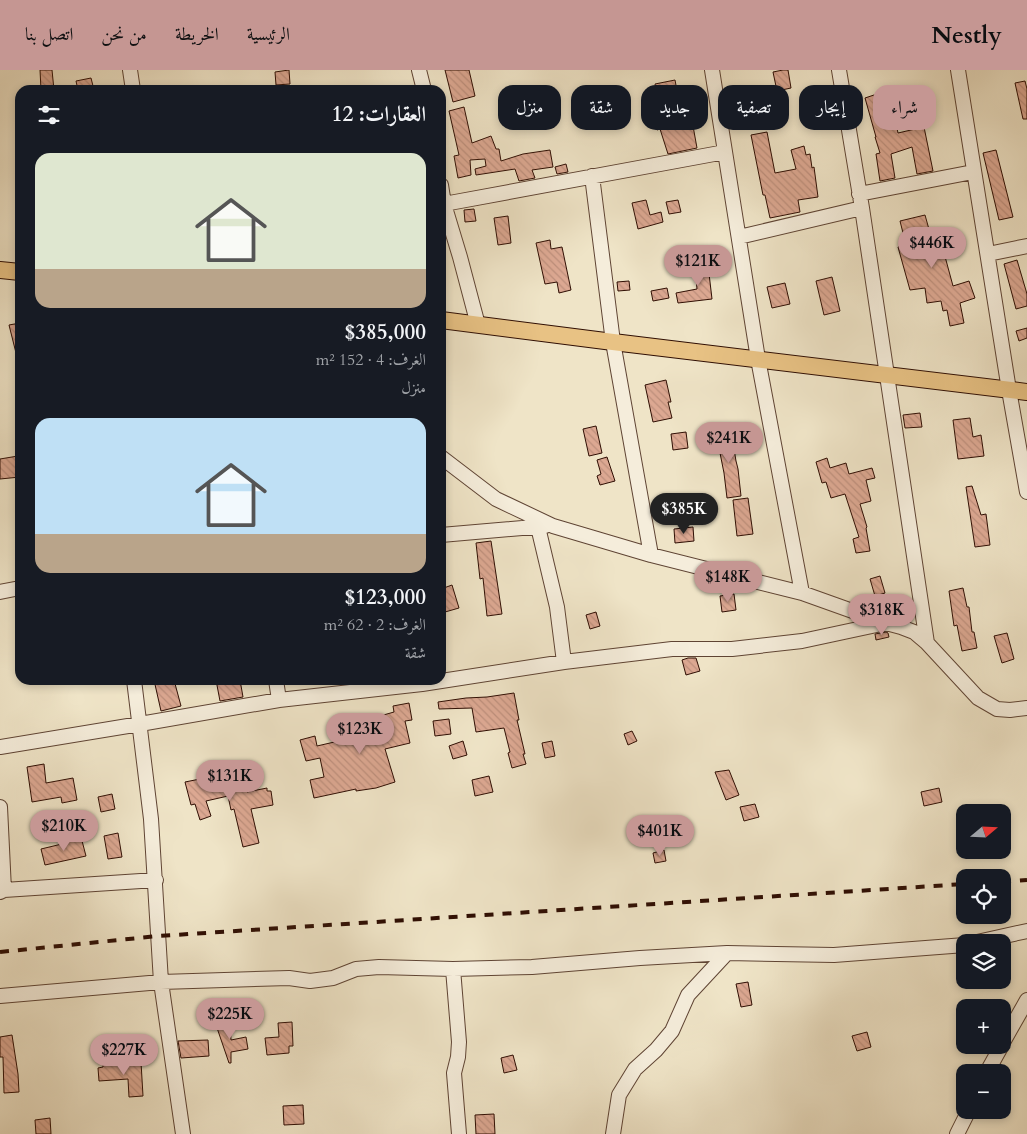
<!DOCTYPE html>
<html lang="ar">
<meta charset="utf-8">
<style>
body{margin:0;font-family:Cardo,Amiri,serif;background:#20242c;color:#f1f3f6;direction:rtl;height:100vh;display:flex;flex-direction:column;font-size:19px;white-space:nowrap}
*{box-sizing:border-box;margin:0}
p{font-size:16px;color:#9ea1a6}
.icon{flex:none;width:28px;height:28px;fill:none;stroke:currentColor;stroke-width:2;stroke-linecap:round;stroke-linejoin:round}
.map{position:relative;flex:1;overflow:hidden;direction:ltr}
.sheet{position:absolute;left:15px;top:15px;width:431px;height:600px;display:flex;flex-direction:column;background:#171b24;border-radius:15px;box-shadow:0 2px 8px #0003;direction:rtl}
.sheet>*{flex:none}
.hud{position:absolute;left:461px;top:15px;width:475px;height:45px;direction:rtl;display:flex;gap:10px}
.needle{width:32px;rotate:71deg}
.tools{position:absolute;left:956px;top:734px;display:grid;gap:10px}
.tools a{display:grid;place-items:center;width:55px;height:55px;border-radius:10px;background:#171b24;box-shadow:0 2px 8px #0003;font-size:25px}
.price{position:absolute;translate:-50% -42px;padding:0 11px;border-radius:18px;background:#c59692;color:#111;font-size:16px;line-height:32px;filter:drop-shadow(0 1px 2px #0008)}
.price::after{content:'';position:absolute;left:50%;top:30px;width:15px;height:11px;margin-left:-8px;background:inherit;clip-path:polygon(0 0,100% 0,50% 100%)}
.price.current{background:#222;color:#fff}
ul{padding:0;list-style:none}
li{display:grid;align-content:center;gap:10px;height:265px;padding:0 20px}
li span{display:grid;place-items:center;height:155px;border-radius:15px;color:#555}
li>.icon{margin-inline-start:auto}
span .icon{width:90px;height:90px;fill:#fffc;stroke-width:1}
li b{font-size:21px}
h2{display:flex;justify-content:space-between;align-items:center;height:60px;padding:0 20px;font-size:21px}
.tag{padding:0 18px;border-radius:15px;background:#171b24;box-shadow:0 2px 8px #0003;font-size:18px;line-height:45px}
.tag.current{background:#c59692;color:#111}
header{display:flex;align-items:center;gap:30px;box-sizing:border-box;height:70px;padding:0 25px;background:#c59692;color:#111}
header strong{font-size:24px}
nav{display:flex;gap:28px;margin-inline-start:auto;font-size:18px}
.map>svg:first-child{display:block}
.building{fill:url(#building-back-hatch);stroke:#2f0e03}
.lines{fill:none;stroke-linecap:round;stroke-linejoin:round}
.minor-casing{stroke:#5f4434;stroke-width:16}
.major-casing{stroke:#2f0e03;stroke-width:18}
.minor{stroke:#f5eddb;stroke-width:14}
.major{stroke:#e8c284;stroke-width:16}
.rail{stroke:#2f0e03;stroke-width:4;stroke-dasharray:9 9;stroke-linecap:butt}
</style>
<header>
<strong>Nestly</strong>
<nav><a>الرئيسية</a><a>الخريطة</a><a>من نحن</a><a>اتصل بنا</a></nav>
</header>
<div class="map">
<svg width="1027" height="1064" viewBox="0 0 1027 1064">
<defs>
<pattern id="building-back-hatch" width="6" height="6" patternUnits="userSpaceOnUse" patternTransform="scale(1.25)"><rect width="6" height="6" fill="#dca892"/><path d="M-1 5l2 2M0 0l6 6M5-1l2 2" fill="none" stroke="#bd8f7c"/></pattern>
</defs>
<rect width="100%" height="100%" fill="#efe4c7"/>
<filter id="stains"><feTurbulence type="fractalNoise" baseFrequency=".004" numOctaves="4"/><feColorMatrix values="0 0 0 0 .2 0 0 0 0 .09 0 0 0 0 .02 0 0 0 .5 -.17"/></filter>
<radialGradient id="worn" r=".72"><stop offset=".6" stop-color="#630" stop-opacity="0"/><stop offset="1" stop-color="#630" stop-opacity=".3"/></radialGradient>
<!-- building -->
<path class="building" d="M40,0H52L54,20H41Z
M289,0L290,14L276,15L275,2Z
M445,0H469L475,26L453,32Z
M783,0H788L791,18L777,21L773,2Z
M91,8L94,20H78L76,11Z
M675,10L681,42L692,39L696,55L693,56L697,78L668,84L660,59L657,60L653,50L661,47L655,14Z
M1025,11L1027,19V49H1023L1015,13Z
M880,23L889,56L896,54L898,63L924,57L933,101L917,104L912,77L891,84L895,108L880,111L876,84L880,83L875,67H876L865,28Z
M464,37L472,73L491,66L496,79H499L501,91L523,84L550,80L553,97L532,100L535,108L519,111L515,99L476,105L475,99L486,96L485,89L470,90L471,105L458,108L454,86L459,85L449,41Z
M767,62L775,103L796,99L791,80L804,76L806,85L810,84L812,98L814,97L818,127L798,130L800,142L770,148L765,125H763L751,65Z
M996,80L1013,147L999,150L983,83Z
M566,94L568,102L557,104L555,97Z
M646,130L650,145L661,142L663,152L638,159L632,133Z
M678,130L681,142L669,144L666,132Z
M474,139L476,151L465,152L464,140Z
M925,145L932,170L940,168L953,216L969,211L975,228L960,233L964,253L950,256L947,240L943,241L941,231L927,233L925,218L910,220L898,177L906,175L900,151Z
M508,146L511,173L498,175L494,148Z
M550,170L551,179L562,177L571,220L559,223L557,212L545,214L536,173Z
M1017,190L1027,224V236L1016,239L1004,194Z
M708,195L712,229L678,233L676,223L697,219L695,196Z
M832,207L840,241L824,245L816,211Z
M629,211L630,220L618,221L617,212Z
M785,213L790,234L772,238L767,217Z
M667,218L669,228L653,231L651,221Z
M20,253V283H16L9,255Z
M1027,258V268L1019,271L1016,261Z
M666,310L671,332H668L672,348L653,352L645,315Z
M920,343L922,357L905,358L903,345Z
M970,348L973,367L981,365L984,386L958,389L953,350Z
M596,356L602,383L589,386L583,359Z
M731,361L736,391L738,399L741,426L727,428L724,403L716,363Z
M686,362L688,378L673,380L671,364Z
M18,386L20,407L0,409V389Z
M607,387L615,411L600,415L597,406L601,404L597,390Z
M827,388L830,398L846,393L849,404L872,398L875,408L866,410L871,431L860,434L867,457L866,458L870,481L856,483L853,469L859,467L845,424L831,428L826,412L822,413L816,392Z
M972,416L981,445L986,444L990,475L975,477L966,417Z
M748,428L753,464L737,466L733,430Z
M693,457L694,471L675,473L674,459Z
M491,471L502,544L487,546L483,508L480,509L476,473Z
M880,506L885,523L875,526L870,509Z
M452,515L459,538L445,542L441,529V519Z
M963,518L967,537H969L972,562H974L977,578L962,581L957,555L954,556L949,521Z
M734,524L736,540L722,542L720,526Z
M596,542L600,556L590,559L586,545Z
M886,562L888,563L889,567L876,570L875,564Z
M1007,563L1014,589L1002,593L994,566Z
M688,588H696L700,601L686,605L682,590Z
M154,610H174L181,636L161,641Z
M216,610H240L243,627L220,631Z
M514,623L519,650H517L525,684H523L526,694L512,698L508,683L510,682L504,658L476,662L472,638L439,639L438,632L466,628L487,627Z
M409,633L412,650L405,651L410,673L385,679L395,712L376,718L356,721V719L314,728L310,710L324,707L320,688L306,691L300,670L315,666L317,676L356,667L352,654L394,642L393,636Z
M449,649L451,664L435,666L433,651Z
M632,661L637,671L628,675L624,664Z
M463,671L467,685L453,689L449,676Z
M552,671L555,686L545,688L542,673Z
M44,694L46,713L73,708L77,730L62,733L61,727L32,732L27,697Z
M729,700L739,725L726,730L715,702Z
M220,705L222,714L244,708L247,722L267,718V721H271L273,735L251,739L259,773L243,777L234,739L231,740L228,726L206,731L211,746L200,750L195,734L191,735L185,712Z
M489,706L493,722L475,726L472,710Z
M939,718L942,732L924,736L921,722Z
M112,724L115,739L101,742L98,727Z
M755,734L759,747L744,751L740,737Z
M118,763L122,787L108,789L104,766Z
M81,767L86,786L45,795L41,779L66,773V771Z
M664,780L666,791L655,793L653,783Z
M748,912L752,935L741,937L736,914Z
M230,951L231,970L246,967L248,979L231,982V993H229L215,952Z
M292,952L293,976H289V983L267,985L265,968L279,967L278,953Z
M867,962L871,977L857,981L852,966Z
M12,965L18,1004L19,1022L4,1023L3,987H0V967Z
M208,970L209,986L181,988L178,971Z
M513,985L517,1000L504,1003L501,988Z
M141,992L143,1026L129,1027L128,1009L99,1011L98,998L103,997V994Z
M303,1035L304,1054L284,1055L283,1036Z
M494,1044L495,1064H476L475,1045Z
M50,1048L51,1064H36L35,1050Z"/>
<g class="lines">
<defs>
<path id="minor" d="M130,0L133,20
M419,0L424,20
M712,0L758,289L802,523
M839,0L862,138L927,573
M958,0L1009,320L1027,422
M592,106L613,272L651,485
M441,115L444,134L460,187L478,255
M859,124L973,102
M444,134L725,82
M739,167L862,138
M988,184L1027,176
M441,387L496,429L553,456L651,485L802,523L886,553L901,557L914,562L927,573L978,628L997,639L1010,640L1027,638
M538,457L557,537L564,592
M441,465L545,456
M0,522L20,518
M134,610L151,749L161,912L183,1064
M276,610L279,630
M0,677L140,654L279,630L422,614L564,592L672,579H732L802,571L886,553
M0,737L4,820
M0,822L4,820L156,810
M977,872L1027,861
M453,899L459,972L458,987L454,1003L459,1064
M0,926L161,912L289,908L310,911L333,908L356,899L379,897L453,899L532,897L640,888L727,883L834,885L965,875
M1002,974L1027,930
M987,1002L1002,975
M613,1064L619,1025L635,999L656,980L672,961L688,925L727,883
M957,1064L969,1040"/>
<path id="major" d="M0,200L20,202
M441,250L613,272L1027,322"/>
</defs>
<!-- minor casing -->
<use href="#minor" class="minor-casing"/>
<!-- major casing -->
<use href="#major" class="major-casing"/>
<!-- minor -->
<use href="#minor" class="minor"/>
<!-- major -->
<use href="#major" class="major"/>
<!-- rail -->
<path class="rail" d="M1002,812L1027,810
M0,882L158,866L965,814"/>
</g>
<rect width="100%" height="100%" filter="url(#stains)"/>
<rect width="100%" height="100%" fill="url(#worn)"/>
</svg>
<div class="tools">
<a><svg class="needle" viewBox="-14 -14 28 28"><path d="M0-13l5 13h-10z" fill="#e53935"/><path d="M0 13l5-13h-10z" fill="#9ea1a6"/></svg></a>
<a><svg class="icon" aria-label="locate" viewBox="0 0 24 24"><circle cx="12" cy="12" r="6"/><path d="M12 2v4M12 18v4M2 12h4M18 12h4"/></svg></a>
<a><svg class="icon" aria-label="layers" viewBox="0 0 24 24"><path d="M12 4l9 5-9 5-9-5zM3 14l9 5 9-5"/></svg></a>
<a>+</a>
<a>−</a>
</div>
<b class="price" style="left:932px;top:199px">$446K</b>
<b class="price" style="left:698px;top:217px">$121K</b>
<b class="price" style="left:729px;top:394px">$241K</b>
<b class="price current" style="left:684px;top:465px">$385K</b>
<b class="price" style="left:728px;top:533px">$148K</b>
<b class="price" style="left:882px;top:566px">$318K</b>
<b class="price" style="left:360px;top:685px">$123K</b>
<b class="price" style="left:230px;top:732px">$131K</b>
<b class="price" style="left:64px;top:782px">$210K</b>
<b class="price" style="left:660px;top:787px">$401K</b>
<b class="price" style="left:230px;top:970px">$225K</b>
<b class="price" style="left:124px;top:1006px">$227K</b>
<div class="hud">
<a class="tag current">شراء</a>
<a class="tag">إيجار</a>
<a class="tag">تصفية</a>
<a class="tag">جديد</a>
<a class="tag">شقة</a>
<a class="tag">منزل</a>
</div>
<section class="sheet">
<h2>العقارات: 12<svg class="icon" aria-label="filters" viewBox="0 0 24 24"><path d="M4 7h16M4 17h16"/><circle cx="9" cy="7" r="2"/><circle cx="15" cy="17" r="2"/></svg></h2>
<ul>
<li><span style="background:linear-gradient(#dfe7d0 75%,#b9a48a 0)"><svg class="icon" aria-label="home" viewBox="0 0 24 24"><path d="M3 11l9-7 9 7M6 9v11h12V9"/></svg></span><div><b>$385,000</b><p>الغرف: 4 · 152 m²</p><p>منزل</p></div></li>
<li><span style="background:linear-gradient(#bfe0f5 75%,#b9a48a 0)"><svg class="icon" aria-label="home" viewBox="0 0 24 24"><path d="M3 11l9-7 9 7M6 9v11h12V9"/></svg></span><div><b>$123,000</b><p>الغرف: 2 · 62 m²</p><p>شقة</p></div></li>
</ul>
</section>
</div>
